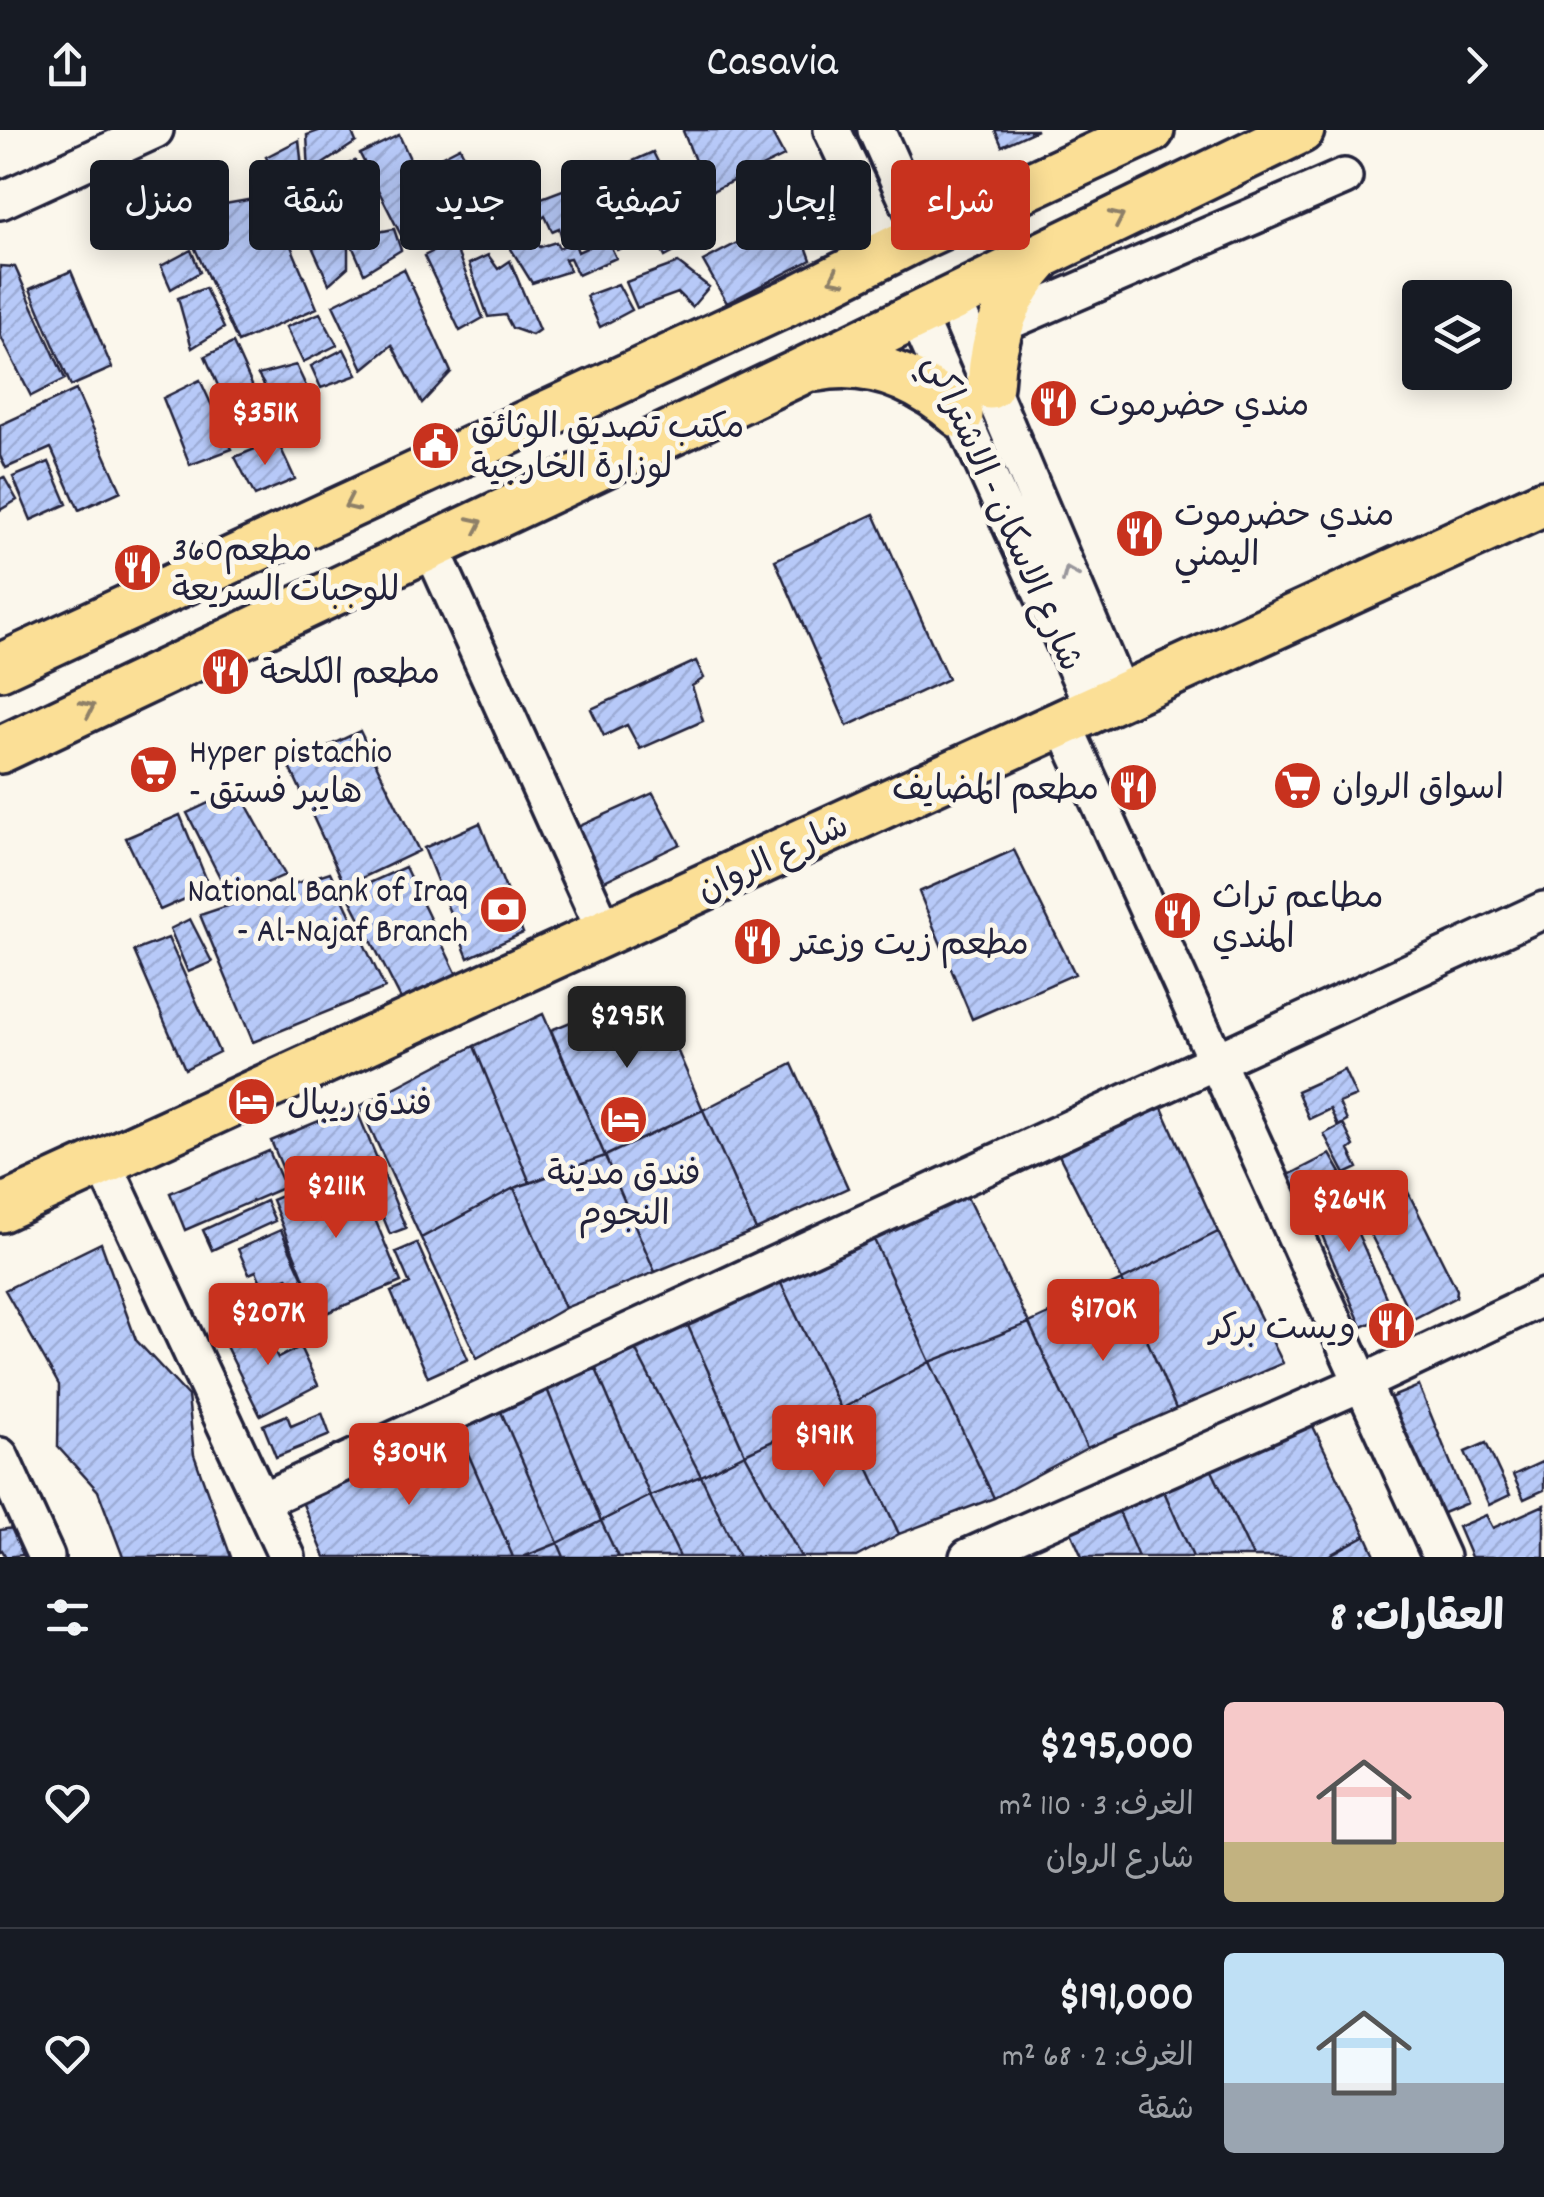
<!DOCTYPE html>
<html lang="ar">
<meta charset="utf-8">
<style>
body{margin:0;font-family:Dekko,"Playpen Sans Arabic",sans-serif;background:#242831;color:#f1f3f6;direction:rtl;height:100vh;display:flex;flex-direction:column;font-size:38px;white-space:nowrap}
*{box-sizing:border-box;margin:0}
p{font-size:32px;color:#9ea1a6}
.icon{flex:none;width:55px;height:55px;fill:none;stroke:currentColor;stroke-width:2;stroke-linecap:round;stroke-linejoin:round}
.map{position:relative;height:1427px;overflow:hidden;direction:ltr}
.drawer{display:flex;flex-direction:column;background:#171b24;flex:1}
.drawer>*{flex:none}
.guide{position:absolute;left:30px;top:30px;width:1000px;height:90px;direction:rtl;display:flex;gap:20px}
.fabs{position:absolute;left:1402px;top:150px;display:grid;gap:20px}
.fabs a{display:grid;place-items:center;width:110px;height:110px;border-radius:10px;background:#171b24;box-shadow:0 5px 25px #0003;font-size:50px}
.price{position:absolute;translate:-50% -85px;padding:0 22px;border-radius:10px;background:#c8321e;color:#fff;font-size:32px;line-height:65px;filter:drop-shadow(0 2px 5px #0008)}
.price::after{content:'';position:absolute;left:50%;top:60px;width:30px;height:22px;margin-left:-15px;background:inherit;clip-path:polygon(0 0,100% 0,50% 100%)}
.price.on{background:#222;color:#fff}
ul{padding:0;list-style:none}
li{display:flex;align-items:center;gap:30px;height:250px;padding:0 40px}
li+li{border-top:2px solid #363941}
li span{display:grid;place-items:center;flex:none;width:280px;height:200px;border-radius:10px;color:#555}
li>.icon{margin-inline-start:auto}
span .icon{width:120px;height:120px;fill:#fffc;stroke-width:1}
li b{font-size:42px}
h2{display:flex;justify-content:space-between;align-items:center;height:120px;padding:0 40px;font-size:42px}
.chip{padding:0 35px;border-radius:10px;background:#171b24;box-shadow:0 5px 25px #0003;font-size:35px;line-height:90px}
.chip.on{background:#c8321e;color:#fff}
header{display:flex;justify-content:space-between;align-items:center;height:130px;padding:0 40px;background:#171b24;font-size:45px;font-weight:600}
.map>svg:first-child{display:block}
.building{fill:url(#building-hatch);stroke:#22223b;stroke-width:2.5}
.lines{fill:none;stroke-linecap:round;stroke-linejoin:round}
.minor-casing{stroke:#22223b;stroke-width:42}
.major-casing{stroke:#22223b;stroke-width:52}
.minor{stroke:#fbf7ec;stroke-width:35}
.major{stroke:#fbdf96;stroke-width:45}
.oneway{stroke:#8e8068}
.oneway2{stroke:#99979c}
.labels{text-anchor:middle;stroke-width:10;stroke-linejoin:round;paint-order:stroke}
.poi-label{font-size:35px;fill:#22223b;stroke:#fbf7ec;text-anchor:start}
.street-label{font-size:35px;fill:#22223b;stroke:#fbf7ec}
</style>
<header><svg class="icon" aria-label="forward" viewBox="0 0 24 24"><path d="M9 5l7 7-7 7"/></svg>Casavia<svg class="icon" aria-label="share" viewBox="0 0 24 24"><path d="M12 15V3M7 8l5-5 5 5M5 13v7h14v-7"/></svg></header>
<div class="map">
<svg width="1544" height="1427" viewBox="0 0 1544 1427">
<defs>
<pattern id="building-hatch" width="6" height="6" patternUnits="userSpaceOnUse" patternTransform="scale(2.5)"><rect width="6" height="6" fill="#b7c9f8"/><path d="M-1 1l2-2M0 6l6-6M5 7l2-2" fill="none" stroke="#9dacd6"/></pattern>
</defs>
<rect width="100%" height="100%" fill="#fbf7ec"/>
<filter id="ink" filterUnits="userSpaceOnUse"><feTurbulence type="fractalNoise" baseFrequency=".01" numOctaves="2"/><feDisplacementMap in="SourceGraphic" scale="20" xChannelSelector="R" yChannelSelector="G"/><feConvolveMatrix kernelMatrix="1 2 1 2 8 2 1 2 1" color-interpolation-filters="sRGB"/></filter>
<g filter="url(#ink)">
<!-- building -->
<path class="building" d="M321,0H351L356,12L309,43L307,5Z
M685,0H770L784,26L708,63L683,1Z
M995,0H1037L1002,16Z
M399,5L440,94L405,113L360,24Z
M299,10L304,56L322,47L335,76L303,99L266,27Z
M460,17L487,72L453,94L427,34Z
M653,22L667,50L679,43L704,106L665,127L655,107L617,120L609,102L642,83L622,36Z
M355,31L371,68L341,79L328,43Z
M615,38L635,82L602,96L581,54Z
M573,56L600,106L582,115L575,102L561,105L559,98L552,101L545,86L532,95L523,75Z
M270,66L317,178L238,212L186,99L226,85L225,74Z
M364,78L378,102L394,99L401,120L364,143L340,88Z
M513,78L540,117L556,112L559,118L574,111L578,122L607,108L616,128L578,145L570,128L565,129L570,141L532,153L500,101L468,117L460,102Z
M794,83L811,130L727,173L703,131Z
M335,86L348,114V137L329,154L305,101Z
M453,111L483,188L460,201L424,126Z
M191,120L200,142L171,159L161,136Z
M488,125L498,139L510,131L539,200L532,205L512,198L505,185L488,187L469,134Z
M678,133L709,157L692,177L678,163L637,178L626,152Z
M0,136L15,137L65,249L31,266L0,205Z
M404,139L451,242L422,273L392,215L363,239L333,175Z
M71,141L112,238L71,256L30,159Z
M618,154L632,180L600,197L586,166Z
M205,158L224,198L192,218L178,168Z
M320,183L337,215L303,232L286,197Z
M233,213L266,286L238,301L205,226Z
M344,219L357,245L321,258L311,236Z
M296,235L313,271L282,285L258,245Z
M200,250L232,319L190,335L163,268Z
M76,260L121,361L79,380L51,318L6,338L0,326V295Z
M277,310L295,349L255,366L235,327Z
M49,332L67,374L31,390L13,347Z
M4,347L17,370L0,380V349Z
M874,384L948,549L847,596L775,430Z
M696,531L704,548L692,556L703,591L640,619L627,595L604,606L591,579Z
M360,601L419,721L345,756L289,635Z
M238,659L285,745L231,769L187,683Z
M653,663L680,714L600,753L573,699Z
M180,685L210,758L160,780L126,708Z
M480,693L523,803L468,828L424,718Z
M1014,720L1075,844L972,889L919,762Z
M405,737L458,847L404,875L347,763Z
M330,742L385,858L253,912L200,785Z
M190,789L212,832L188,842L170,799Z
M168,808L219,922L185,939L134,821Z
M651,859L703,980L605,1026L551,900Z
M543,884L605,1026L530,1053L474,916Z
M474,916L530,1053L514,1058L421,1108L360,976Z
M792,934L848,1058L756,1100L703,980Z
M1344,940L1356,966L1339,973L1347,991L1338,996L1330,979L1309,989L1297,961Z
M1158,969L1218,1102L1122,1150L1055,1017Z
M355,976L406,1098L390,1104L360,1031L292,1060L271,1011Z
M703,980L756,1100L655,1142L605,1026Z
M1343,994L1354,1016L1349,1020L1358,1038L1345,1044L1324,1004Z
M269,1021L285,1057L185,1100L170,1063Z
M1330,1024L1341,1043L1297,1066L1287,1046Z
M605,1026L655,1142L565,1178L514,1058Z
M353,1036L401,1152L319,1186L272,1070Z
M1401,1048L1457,1160L1456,1167L1413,1189L1354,1071Z
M1335,1052L1393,1183L1362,1197L1305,1066Z
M514,1058L565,1178L477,1228L421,1108Z
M963,1059L1029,1193L930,1232L871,1103Z
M266,1071L275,1091L212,1120L203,1100Z
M281,1100L304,1151L291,1156L287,1147L263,1157L256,1141L249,1144L238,1119Z
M1218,1102L1283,1233L1176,1279L1122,1150Z
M871,1103L930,1232L841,1279L776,1143Z
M101,1113L136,1210L188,1266L194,1325L231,1427H123L98,1361L58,1317L59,1255L5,1160Z
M417,1113L468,1229L428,1247L391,1162L410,1154L396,1122Z
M776,1143L841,1279L745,1324L685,1189Z
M1122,1150L1176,1279L1087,1318L1029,1193Z
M258,1189L278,1228L300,1217L318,1255L260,1285L222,1208Z
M685,1189L745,1324L701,1346L632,1213Z
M1029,1193L1087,1318L994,1368L930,1232Z
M632,1213L701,1346L650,1366L596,1239Z
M930,1232L994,1368L899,1404L841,1279Z
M596,1239L650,1366L601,1391L545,1254Z
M545,1254L601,1391L558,1413L499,1277Z
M1419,1256L1467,1373L1436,1386L1387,1269Z
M499,1277L558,1413L523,1427H513L457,1298Z
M841,1279L899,1404L856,1427H801L745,1324Z
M322,1283L330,1305L276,1327L263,1295L287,1285L291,1296Z
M1308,1286L1366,1405L1326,1427H1253L1206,1328Z
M457,1298L513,1427H325L300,1367Z
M1486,1313L1510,1365L1489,1375L1465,1322Z
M745,1324L801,1427H739L701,1346Z
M1206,1328L1253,1427H1193L1159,1350Z
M1544,1331V1360L1524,1369L1513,1345Z
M701,1346L739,1427H680L650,1366Z
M1159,1350L1193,1427H1138L1114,1370Z
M650,1366L680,1427H618L601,1391Z
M1114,1370L1138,1427H1082L1067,1393Z
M1544,1375V1427H1471L1458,1397L1486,1385L1493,1398Z
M601,1391L618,1427H564L558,1413Z
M13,1398L23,1425L6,1427L2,1420L0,1421V1400Z
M1366,1405L1376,1427H1326Z
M558,1413L564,1427H523Z"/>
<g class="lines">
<defs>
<path id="minor" d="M832,0L889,121
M876,0L923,105
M0,71L155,0
M953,169L1121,567
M916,185L1094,579
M998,196L1344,47
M430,415L605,802
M1063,593L1441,1427
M103,1032L287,1427
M0,1326L46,1427
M261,1371L1544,780
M968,1427L1362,1253L1544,1167"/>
<path id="major" d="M817,238C872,228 920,250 960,285
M990,256C993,206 1006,164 1041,127
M0,537L787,173L923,105L1151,0
M0,620L800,242L1301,0
M0,1079L1544,373"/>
</defs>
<!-- minor casing -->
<use href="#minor" class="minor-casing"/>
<!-- major casing -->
<use href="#major" class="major-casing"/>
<!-- minor -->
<use href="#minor" class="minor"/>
<!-- major -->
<use href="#major" class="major"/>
</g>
<!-- one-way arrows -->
<defs><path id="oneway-chevron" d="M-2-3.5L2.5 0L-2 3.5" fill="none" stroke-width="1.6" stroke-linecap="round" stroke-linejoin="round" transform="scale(2.5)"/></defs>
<g class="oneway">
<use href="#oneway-chevron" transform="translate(1117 88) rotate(-25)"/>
<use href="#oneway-chevron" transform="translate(836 148) rotate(153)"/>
<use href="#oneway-chevron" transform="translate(351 374) rotate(155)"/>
<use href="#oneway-chevron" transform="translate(476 394) rotate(-25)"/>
<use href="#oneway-chevron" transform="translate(88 578) rotate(-26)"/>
</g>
<use class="oneway2" href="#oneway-chevron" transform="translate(1069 444) rotate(-113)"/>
</g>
<!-- icons -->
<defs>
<symbol id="restaurant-disc" viewBox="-11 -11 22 22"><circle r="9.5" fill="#c8321e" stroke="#fbf7ec"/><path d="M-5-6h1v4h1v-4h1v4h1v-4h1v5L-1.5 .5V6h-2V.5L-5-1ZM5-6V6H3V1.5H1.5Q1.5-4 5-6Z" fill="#fff"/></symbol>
<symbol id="civic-disc" viewBox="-11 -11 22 22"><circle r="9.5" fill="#c8321e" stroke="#fbf7ec"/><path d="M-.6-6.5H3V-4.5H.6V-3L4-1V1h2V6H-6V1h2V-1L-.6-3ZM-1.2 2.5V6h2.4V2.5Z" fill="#fff"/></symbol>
<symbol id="supermarket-disc" viewBox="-11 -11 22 22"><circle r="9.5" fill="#c8321e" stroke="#fbf7ec"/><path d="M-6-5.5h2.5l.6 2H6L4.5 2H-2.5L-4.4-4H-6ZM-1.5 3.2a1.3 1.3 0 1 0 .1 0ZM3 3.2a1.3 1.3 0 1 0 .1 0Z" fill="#fff"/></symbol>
<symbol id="bank-disc" viewBox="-11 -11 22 22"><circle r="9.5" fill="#c8321e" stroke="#fbf7ec"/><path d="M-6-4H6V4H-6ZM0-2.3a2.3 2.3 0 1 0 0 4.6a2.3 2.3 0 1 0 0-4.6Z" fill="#fff"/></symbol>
<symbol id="hotel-disc" viewBox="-11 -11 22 22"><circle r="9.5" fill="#c8321e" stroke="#fbf7ec"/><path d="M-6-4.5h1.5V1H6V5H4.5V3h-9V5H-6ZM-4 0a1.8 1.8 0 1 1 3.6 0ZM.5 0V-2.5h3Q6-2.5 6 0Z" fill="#fff"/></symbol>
</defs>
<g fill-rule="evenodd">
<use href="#restaurant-disc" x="1026" y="246" width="55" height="55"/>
<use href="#civic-disc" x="408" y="288" width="55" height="55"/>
<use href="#restaurant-disc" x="1112" y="376" width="55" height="55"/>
<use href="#restaurant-disc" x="110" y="410" width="55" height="55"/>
<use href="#restaurant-disc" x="198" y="514" width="55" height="55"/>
<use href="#supermarket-disc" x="126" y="612" width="55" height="55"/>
<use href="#supermarket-disc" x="1270" y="628" width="55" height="55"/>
<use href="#restaurant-disc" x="1106" y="630" width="55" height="55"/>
<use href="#bank-disc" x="476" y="752" width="55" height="55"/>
<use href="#restaurant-disc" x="1150" y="758" width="55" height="55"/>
<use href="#restaurant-disc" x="730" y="784" width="55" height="55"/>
<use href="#hotel-disc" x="224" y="944" width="55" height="55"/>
<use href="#hotel-disc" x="596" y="962" width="55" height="55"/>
<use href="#restaurant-disc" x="1364" y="1168" width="55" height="55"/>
</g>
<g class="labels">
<!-- poi labels -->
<g class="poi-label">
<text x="1089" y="285">مندي حضرموت</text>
<text x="471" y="307">مكتب تصديق الوثائق<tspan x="471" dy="40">لوزارة الخارجية</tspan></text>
<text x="1174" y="395">مندي حضرموت<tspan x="1174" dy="40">اليمني</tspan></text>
<text x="172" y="430">مطعم360<tspan x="172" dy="40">للوجبات السريعة</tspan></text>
<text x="260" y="553">مطعم الكلحة</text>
<text x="189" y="632">Hyper pistachio<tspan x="189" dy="40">- هايبر فستق</tspan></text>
<text x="1332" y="668">اسواق الروان</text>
<text x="1099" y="669" text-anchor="end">مطعم المضايف</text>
<text x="468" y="771" text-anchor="end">National Bank of Iraq<tspan x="468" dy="40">- Al-Najaf Branch</tspan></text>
<text x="1212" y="777">مطاعم تراث<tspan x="1212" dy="40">المندي</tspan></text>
<text x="792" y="824">مطعم زيت وزعتر</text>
<text x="287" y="984">فندق ريبال</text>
<text x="624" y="1054" text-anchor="middle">فندق مدينة<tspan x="624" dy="40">النجوم</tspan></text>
<text x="1356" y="1208" text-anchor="end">ويست بركر</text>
</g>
<!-- street labels -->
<g class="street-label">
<text transform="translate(1005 382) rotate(66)" y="12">شارع الاسكان - الاشتراكي</text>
<text transform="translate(772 726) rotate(-25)" y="12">شارع الروان</text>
</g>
</g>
</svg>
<div class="fabs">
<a><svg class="icon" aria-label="layers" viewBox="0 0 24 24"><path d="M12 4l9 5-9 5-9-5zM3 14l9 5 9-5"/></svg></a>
</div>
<b class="price" style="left:265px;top:338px">$351K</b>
<b class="price on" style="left:627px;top:941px">$295K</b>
<b class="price" style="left:336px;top:1111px">$211K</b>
<b class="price" style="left:1349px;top:1125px">$264K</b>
<b class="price" style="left:1103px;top:1234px">$170K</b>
<b class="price" style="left:268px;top:1238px">$207K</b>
<b class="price" style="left:824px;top:1360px">$191K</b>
<b class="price" style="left:409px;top:1378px">$304K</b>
<div class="guide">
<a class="chip on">شراء</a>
<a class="chip">إيجار</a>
<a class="chip">تصفية</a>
<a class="chip">جديد</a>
<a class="chip">شقة</a>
<a class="chip">منزل</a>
</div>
</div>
<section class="drawer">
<h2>العقارات: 8<svg class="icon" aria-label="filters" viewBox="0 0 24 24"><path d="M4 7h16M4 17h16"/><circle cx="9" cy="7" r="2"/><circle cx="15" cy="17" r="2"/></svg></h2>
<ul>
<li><span style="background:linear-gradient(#f6c9c9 70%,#c2b280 0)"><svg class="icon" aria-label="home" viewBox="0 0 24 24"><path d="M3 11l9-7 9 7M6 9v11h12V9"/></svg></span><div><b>$295,000</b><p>الغرف: 3 · 110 m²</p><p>شارع الروان</p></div><svg class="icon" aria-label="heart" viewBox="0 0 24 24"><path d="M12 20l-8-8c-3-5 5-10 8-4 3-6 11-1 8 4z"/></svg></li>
<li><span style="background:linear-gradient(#bfe0f5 65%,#9aa5b1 0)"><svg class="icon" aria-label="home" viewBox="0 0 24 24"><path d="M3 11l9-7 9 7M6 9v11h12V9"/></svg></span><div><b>$191,000</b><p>الغرف: 2 · 68 m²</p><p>شقة</p></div><svg class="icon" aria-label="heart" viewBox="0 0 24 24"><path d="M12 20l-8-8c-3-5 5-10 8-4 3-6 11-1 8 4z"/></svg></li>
</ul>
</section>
